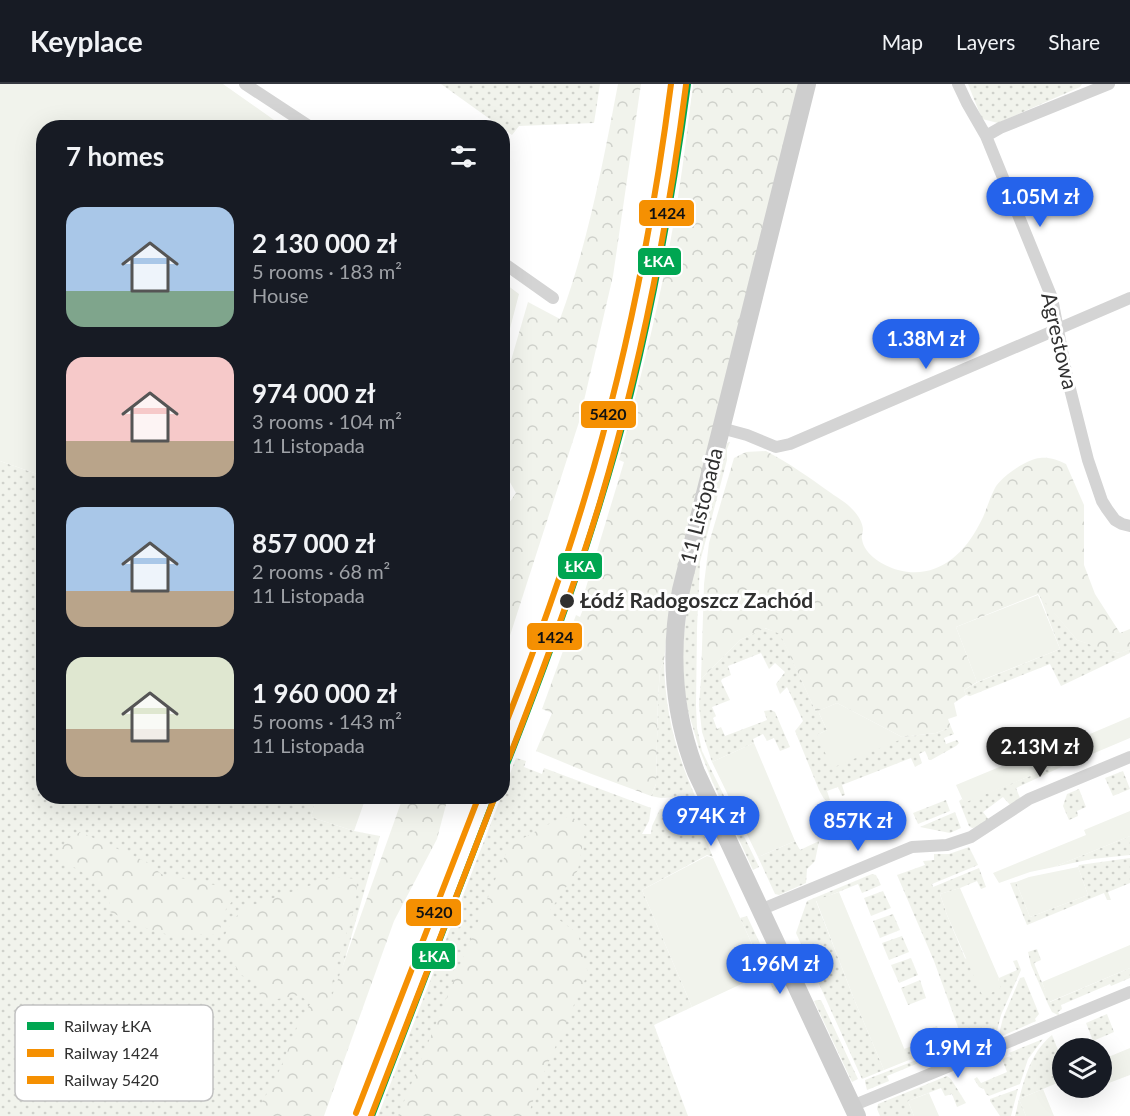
<!DOCTYPE html>
<meta charset="utf-8">
<style>
body{margin:0;font-family:Lato,sans-serif;background:#242831;color:#f1f3f6;height:100vh;display:flex;flex-direction:column;font-size:22px;white-space:nowrap}
*{box-sizing:border-box;margin:0}
p{font-size:20px;color:#9ea1a6}
.icon{flex:none;width:33px;height:33px;fill:none;stroke:currentColor;stroke-width:2;stroke-linecap:round;stroke-linejoin:round}
.map{position:relative;flex:1;overflow:hidden}
.drawer{position:absolute;left:36px;top:36px;width:474px;height:684px;display:flex;flex-direction:column;background:#171b24;border-radius:24px;box-shadow:0 6px 24px #0002}
.drawer>*{flex:none}
.controls{position:absolute;left:1052px;top:954px;display:grid;gap:12px}
.controls a{display:grid;place-items:center;width:60px;height:60px;border-radius:50%;background:#171b24;box-shadow:0 6px 24px #0002;font-size:30px}
.price{position:absolute;translate:-50% -51px;padding:0 14px;border-radius:21px;background:#2563eb;color:#fff;font-size:20px;line-height:39px;filter:drop-shadow(0 2px 3px #0008)}
.price::after{content:'';position:absolute;left:50%;top:36px;width:18px;height:14px;margin-left:-9px;background:inherit;clip-path:polygon(0 0,100% 0,50% 100%)}
.price.current{background:#222;color:#fff}
ul{padding:0;list-style:none}
li{display:flex;align-items:center;gap:18px;height:150px;padding:0 30px}
li span{display:grid;place-items:center;flex:none;width:168px;height:120px;border-radius:18px;color:#555}
li>.icon{margin-inline-start:auto}
span .icon{width:72px;height:72px;fill:#fffc;stroke-width:1}
li b{font-size:26px}
h2{display:flex;justify-content:space-between;align-items:center;height:72px;padding:0 30px;font-size:26px}
header{display:flex;align-items:center;gap:36px;box-sizing:border-box;height:84px;padding:0 30px;background:#171b24;border-bottom:2px solid #363941}
header strong{font-size:28px}
nav{display:flex;gap:33px;margin-inline-start:auto;font-size:21px}
.map>svg:first-child{display:block}
.grass{fill:url(#grass-dots)}
.forest{fill:url(#forest-crowns)}
.green{fill:#f1f3ec}
.lines{fill:none;stroke-linecap:round;stroke-linejoin:round}
.street{stroke:#d4d4d4;stroke-width:12}
.secondary{stroke:#cecece;stroke-width:18}
.rail-1-casing{stroke:#fff;stroke-width:10}
.rail-2-casing{stroke:#fff;stroke-width:10}
.rail-3-casing{stroke:#fff;stroke-width:10}
.rail-1{stroke:#00a651;stroke-width:6}
.rail-2{stroke:#f59002;stroke-width:6}
.rail-3{stroke:#f59002;stroke-width:6}
.stop-dot{fill:#303030;stroke:#fff;stroke-width:2}
.labels{text-anchor:middle;stroke-width:6;stroke-linejoin:round;paint-order:stroke}
.street-label{font-size:21px;fill:#303030;stroke:#fff}
.stop-label{font-size:21px;font-weight:bold;fill:#303030;stroke:#fff;text-anchor:start}
.key{fill:#fff;stroke:#c1c1c1;stroke-width:1.5}
.key-label{font-size:16px;fill:#303030}
.line-badge{stroke:#fff;stroke-width:2}
.badge-label{font-size:16px;text-anchor:middle;font-weight:bold;fill:#fff}
.pale-badge-label{font-size:16px;text-anchor:middle;font-weight:bold;fill:#111}
</style>
<header>
<strong>Keyplace</strong>
<nav><a>Map</a><a>Layers</a><a>Share</a></nav>
</header>
<div class="map">
<svg width="1130" height="1032" viewBox="0 0 1130 1032">
<defs>
<pattern id="grass-dots" width="8" height="8" patternUnits="userSpaceOnUse" patternTransform="scale(1.5)"><rect width="8" height="8" fill="#f1f3ec"/><path d="M2 2h.1M6 6h.1" fill="none" stroke="#cfd1cb" stroke-width="1.8" stroke-linecap="round"/></pattern>
<pattern id="forest-crowns" width="20" height="18" patternUnits="userSpaceOnUse" patternTransform="scale(1.5)"><rect width="20" height="18" fill="#f1f3ec"/><path d="M2 6a3 3 0 1 1 6 0M12 15a3 3 0 1 1 6 0" fill="none" stroke="#cfd1cb"/></pattern>
</defs>
<rect width="100%" height="100%" fill="#fff"/>
<!-- grass -->
<path class="grass" d="M441,0H600L594,39L519,42L512,51Z
M968,0H1082L1080,3L998,39L982,35Z
M730,358L727,365V376L700,478L697,544L696,622L697,644L702,667L759,783L753,786L712,697L699,664L688,627L683,597L682,571L688,511L727,359Z
M0,377L43,392V491L37,510L44,512V712L317,713L311,733L354,747L380,752L319,966L295,1032H0Z
M1039,510L1077,556L1119,569L1130,565V569L1061,602L1050,580L970,612L966,611L964,606L978,598L1060,565Z
M764,544L780,549L816,628L818,627L827,646L817,651L902,655V653L936,649L951,643L954,650L944,654L946,660L957,656L959,659L956,662L931,676H929L925,667L919,670L922,679L915,683L911,674L842,701L845,711L842,712L838,703L827,707L830,716L827,717L824,715L819,706L795,647L803,637L787,603L780,610L776,600L785,588L775,579L769,585L761,569L728,582L731,591L722,595L721,597L730,616L712,623L716,632L713,634L717,645L721,643L725,652L767,636L764,627L771,626L775,628L790,663L780,667L774,654L767,657L763,650L753,655L754,659L712,678L702,648L699,621L701,595L740,556Z
M664,577C665,627 675,666 695,712L661,714L651,712L656,700L658,614L660,586Z
M516,674L526,677L524,683L542,690L544,684L651,724L649,737L642,750H651L652,742L660,725H679L692,728L695,731L713,773L707,771L642,806L692,923L654,941L688,1032H378L501,713L502,712L503,708Z
M1058,681L1059,684L1016,704L1020,714L1011,722L1003,713L983,728L989,736L981,743L972,744L969,742L959,717L962,715L964,718Z
M1123,687L1130,705L1113,712L1105,694Z
M1079,705L1086,723L1077,727L1078,732L1069,736L1063,722L1067,710Z
M946,716L950,727L918,740L913,729Z
M955,728L961,744L950,749L920,743Z
M1130,752V771L1092,775L1054,783Z
M795,757L800,766L819,757L815,777L807,785L806,799L779,811L775,810L758,773Z
M969,763L978,781L932,800L933,803L979,784L986,803L981,805L977,797L960,804L940,810L947,831L965,874L998,897L999,894L1017,886L1013,877L1017,876L1021,886L1001,931L995,955L986,959L982,950L963,957L934,877L897,791L925,781L923,777L934,776V770H949Z
M1130,774V799L1108,808L1111,816H1107L1104,809L1027,841L1010,799L1016,798L1030,833L1088,811L1078,783L1079,781Z
M872,790L876,791L881,801L862,809L858,800L816,817L854,915L884,986L862,995L796,849L807,817Z
M883,807L891,824L871,832L864,814Z
M893,830L900,846L880,854L873,837Z
M747,832L781,904L774,907L740,834Z
M902,852L909,868L889,876L882,859Z
M1037,865L1041,876L1034,879L1050,918L1130,884V894L1111,902L1110,900L1061,921L1062,925L1058,928L1060,932L1052,928L1048,920L1031,881L1028,868Z
M911,874L918,891L899,899L891,881Z
M1024,893L1039,930L1035,935L1036,937L998,954L1003,934L1020,894Z
M920,896L926,914L908,921L901,904Z
M817,916H821L858,995L852,998L814,917Z
M1107,930L1114,948L1093,957L1086,939Z
M937,942L941,954L938,964L909,976L904,965L923,958L919,949Z
M1052,951L1062,976V997L1019,1015L1026,1032H1015C1022,1004 1028,970 1052,951Z
M1043,955L1028,975L1020,1000L989,1012L986,1010L984,1005L979,1003L974,995L977,993L981,999L1007,988L1002,975L1011,972L1009,969Z
M937,968L934,973V979L931,974L887,992L889,997L867,1006L865,998V996Z
M947,992L951,995L966,1019L957,1023L952,1010L945,1012L941,1004L908,1017L914,1032H880L877,1025L878,1020Z
M1018,1005L1011,1032H1000L990,1017V1015Z"/>
<!-- forest -->
<path class="forest" d="M618,0H641L613,192L579,338L504,570L503,572V419H509L516,409L503,386V304L528,218L560,235C588,159 603,79 618,0Z
M693,0H800L669,530L664,577L660,586L658,614L656,700L651,712L589,689L536,667L552,629L542,625L576,531L580,533L588,512L584,510L624,378L619,376C642,290 664,202 678,113C684,76 688,38 693,0Z
M766,367C789,379 810,394 831,409C838,414 847,419 853,426C858,431 863,439 863,446C863,449 861,452 862,455C864,471 884,482 898,486C935,496 963,472 979,441C986,429 989,415 995,404C1002,392 1027,375 1040,374C1049,373 1058,376 1066,380L1084,421V481L1095,510L1120,549L1130,545V565L1120,569L1100,564L1077,556L1038,510L956,543L977,598L964,606L966,611L954,619L957,632L948,635L951,643L936,649L902,653L837,619L816,628L780,550L765,544L740,556L701,595L704,500L709,459L734,374L746,368Z
M403,713H448L437,755L394,837L324,1032H254L277,992L298,941L310,920L300,911L261,918L258,898L241,891L221,859C229,843 233,831 250,822L335,793L357,795L356,819L335,885L327,926Z
M570,732L586,742L578,786L549,828L578,850L588,889L538,1002L528,1032H398L509,762L549,740Z
M80,748L149,779L161,790L224,803L234,815L226,825L218,851L201,850L175,853L143,843L110,828L109,806L79,786L57,774L66,756Z"/>
<!-- green -->
<path class="green" d="M0,0H223L284,43L44,44L43,392L0,377Z
M503,198L519,210L503,271Z
M1038,511L1060,565L977,598L956,543Z
M837,619L902,653V655L832,684L817,651L827,646L818,627Z
M1130,633V654L1059,684L1057,681L964,719L956,701L1050,662L1052,666Z
M754,659L795,757L758,773L712,678Z
M317,713H366L354,747L311,733Z
M1130,727V752L1054,783L1030,788L999,799L993,789L1086,751L1084,746Z
M707,772L713,774L765,889L692,923L642,806Z
M1078,783L1088,811L1030,833L1016,798L1029,793Z
M960,804L999,894L998,897L1001,904L983,913L947,831L940,810Z
M839,808L909,976L884,986L854,915L816,816Z
M1130,861V884L1049,918L1042,898Z
M1130,964V991L1101,1002V976Z
M1043,1005L1054,1032H1026L1019,1015Z
M929,1009L939,1032H914L908,1017Z"/>
<g class="lines">
<!-- street -->
<path class="street" d="M245,0L312,44
M958,0L967,19L986,52L1052,214L1067,293L1088,376L1102,417L1107,425L1115,436L1122,440L1130,442
M986,52L1000,44L1109,0
M502,178L553,214
M721,344L747,351L776,363L790,360L1130,214
M760,826L912,763L947,761L971,753L1029,715L1130,673
M852,1022L1130,908"/>
<!-- secondary -->
<path class="secondary" d="M807,0L681,506C669,568 673,629 696,688L857,1032"/>
<defs>
<path id="rail-1" d="M502,693C552,567 598,440 631,309C656,207 674,104 688,0
M372,1032L495,712"/>
<path id="rail-2" d="M509,674C542,589 574,504 600,418C641,281 668,142 686,1
M371,1032L494,715"/>
<path id="rail-3" d="M502,649C533,571 561,493 585,413C626,278 653,140 671,0
M356,1029L479,712"/>
</defs>
<!-- rail-1 casing -->
<use href="#rail-1" class="rail-1-casing"/>
<!-- rail-2 casing -->
<use href="#rail-2" class="rail-2-casing"/>
<!-- rail-3 casing -->
<use href="#rail-3" class="rail-3-casing"/>
<!-- rail-1 -->
<use href="#rail-1" class="rail-1"/>
<!-- rail-2 -->
<use href="#rail-2" class="rail-2"/>
<!-- rail-3 -->
<use href="#rail-3" class="rail-3"/>
</g>
<!-- markers -->
<circle class="stop-dot" cx="567" cy="517" r="8"/>
<g class="labels">
<!-- street labels -->
<g class="street-label">
<text transform="translate(1059 257) rotate(77)" y="7">Agrestowa</text>
<text transform="translate(702 422) rotate(-76)" y="7">11 Listopada</text>
</g>
<!-- stop labels -->
<g class="stop-label">
<text x="580" y="524">Łódź Radogoszcz Zachód</text>
</g>
</g>
<!-- legend -->
<rect x="15" y="921" width="198" height="96" rx="9" class="key"/>
<rect x="27" y="938" width="27" height="8" fill="#00a651"/>
<rect x="27" y="965" width="27" height="8" fill="#f59002"/>
<rect x="27" y="992" width="27" height="8" fill="#f59002"/>
<g class="key-label">
<text x="64" y="948">Railway ŁKA</text>
<text x="64" y="975">Railway 1424</text>
<text x="64" y="1002">Railway 5420</text>
</g>
<g class="line-badge">
<rect x="638" y="115" width="57" height="28" rx="6" fill="#f59002"/>
<rect x="637" y="163" width="45" height="29" rx="6" fill="#00a651"/>
<rect x="580" y="316" width="57" height="29" rx="6" fill="#f59002"/>
<rect x="557" y="468" width="46" height="28" rx="6" fill="#00a651"/>
<rect x="526" y="538" width="57" height="29" rx="6" fill="#f59002"/>
<rect x="405" y="814" width="57" height="29" rx="6" fill="#f59002"/>
<rect x="411" y="858" width="45" height="28" rx="6" fill="#00a651"/>
</g>
<g class="badge-label">
<text x="659" y="183">ŁKA</text>
<text x="580" y="488">ŁKA</text>
<text x="434" y="878">ŁKA</text>
</g>
<g class="pale-badge-label">
<text x="667" y="135">1424</text>
<text x="608" y="336">5420</text>
<text x="555" y="559">1424</text>
<text x="434" y="834">5420</text>
</g>
</svg>
<div class="controls">
<a><svg class="icon" aria-label="layers" viewBox="0 0 24 24"><path d="M12 4l9 5-9 5-9-5zM3 14l9 5 9-5"/></svg></a>
</div>
<b class="price" style="left:1040px;top:144px">1.05M zł</b>
<b class="price" style="left:926px;top:286px">1.38M zł</b>
<b class="price current" style="left:1040px;top:694px">2.13M zł</b>
<b class="price" style="left:711px;top:763px">974K zł</b>
<b class="price" style="left:858px;top:768px">857K zł</b>
<b class="price" style="left:780px;top:911px">1.96M zł</b>
<b class="price" style="left:958px;top:995px">1.9M zł</b>
<section class="drawer">
<h2>7 homes<svg class="icon" aria-label="filters" viewBox="0 0 24 24"><path d="M4 7h16M4 17h16"/><circle cx="9" cy="7" r="2"/><circle cx="15" cy="17" r="2"/></svg></h2>
<ul>
<li><span style="background:linear-gradient(#a9c7e8 70%,#7fa58c 0)"><svg class="icon" aria-label="home" viewBox="0 0 24 24"><path d="M3 11l9-7 9 7M6 9v11h12V9"/></svg></span><div><b>2 130 000 zł</b><p>5 rooms · 183 m²</p><p>House</p></div></li>
<li><span style="background:linear-gradient(#f6c9c9 70%,#b9a48a 0)"><svg class="icon" aria-label="home" viewBox="0 0 24 24"><path d="M3 11l9-7 9 7M6 9v11h12V9"/></svg></span><div><b>974 000 zł</b><p>3 rooms · 104 m²</p><p>11 Listopada</p></div></li>
<li><span style="background:linear-gradient(#a9c7e8 70%,#b9a48a 0)"><svg class="icon" aria-label="home" viewBox="0 0 24 24"><path d="M3 11l9-7 9 7M6 9v11h12V9"/></svg></span><div><b>857 000 zł</b><p>2 rooms · 68 m²</p><p>11 Listopada</p></div></li>
<li><span style="background:linear-gradient(#dfe7d0 60%,#b9a48a 0)"><svg class="icon" aria-label="home" viewBox="0 0 24 24"><path d="M3 11l9-7 9 7M6 9v11h12V9"/></svg></span><div><b>1 960 000 zł</b><p>5 rooms · 143 m²</p><p>11 Listopada</p></div></li>
</ul>
</section>
</div>
